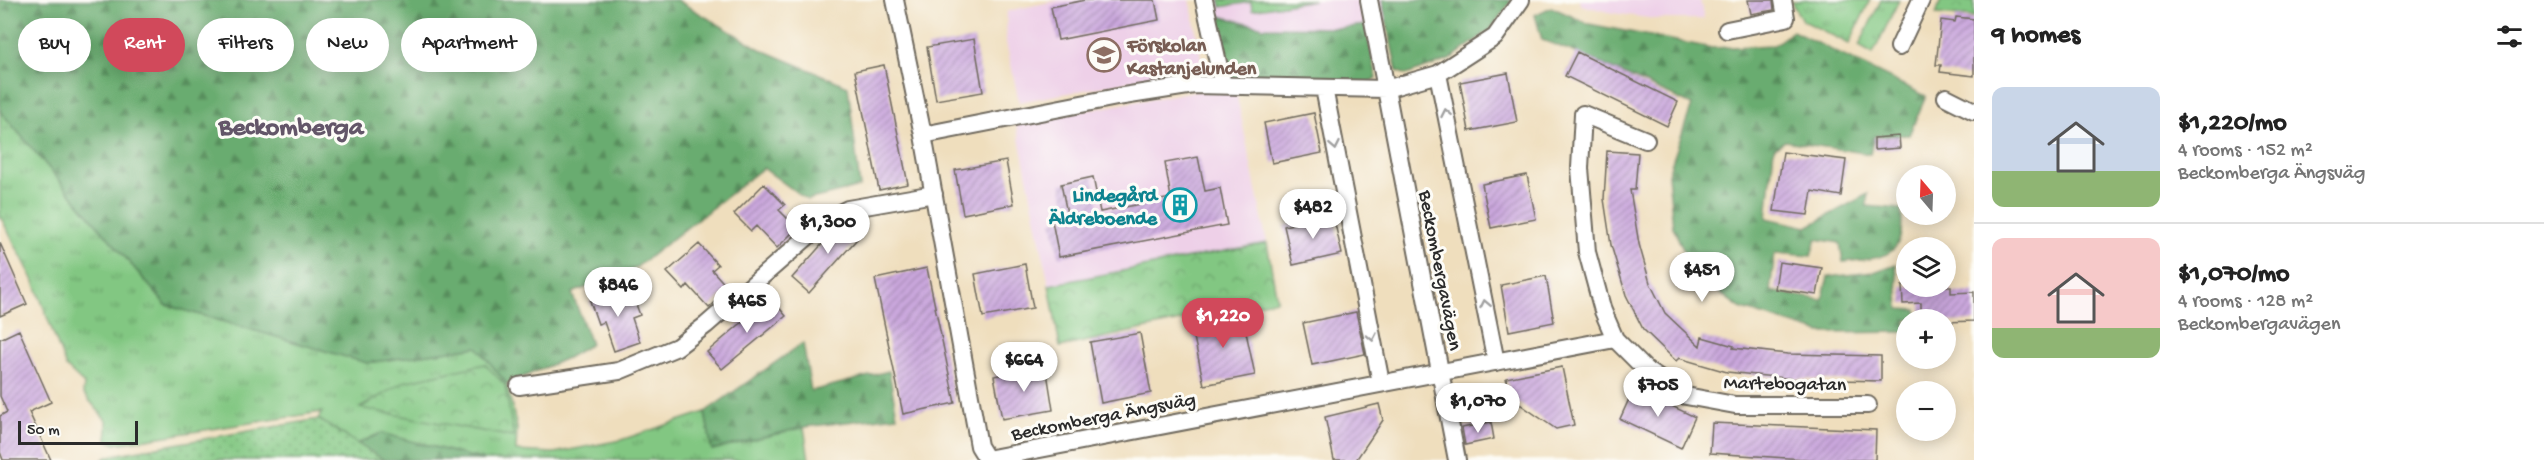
<!DOCTYPE html>
<meta charset="utf-8">
<style>
body{margin:0;font-family:"Gochi Hand",sans-serif;background:#f6f6f6;color:#222;height:100vh;display:flex;flex-direction:column;font-size:22px;white-space:nowrap}
*{box-sizing:border-box;margin:0}
p{font-size:20px;color:#767676}
.icon{flex:none;width:33px;height:33px;fill:none;stroke:currentColor;stroke-width:2;stroke-linecap:round;stroke-linejoin:round}
.map{position:relative;flex:1;overflow:hidden}
.sheet{display:flex;flex-direction:column;background:#fff;width:570px}
.sheet>*{flex:none}
.banner{position:absolute;left:18px;top:18px;width:570px;height:54px;display:flex;gap:12px}
.needle{width:39px;rotate:341deg}
.tools{position:absolute;left:1896px;top:165px;display:grid;gap:12px}
.tools a{display:grid;place-items:center;width:60px;height:60px;border-radius:50%;background:#fff;box-shadow:0 3px 15px #0003;font-size:30px}
.scale{position:absolute;left:18px;bottom:15px;width:120px;box-sizing:border-box;padding-left:6px;border:3px solid #2b2b2b;border-top:0;font-size:16px;line-height:21px;white-space:nowrap;color:#2b2b2b;-webkit-text-stroke:4px #fdfcf7;paint-order:stroke}
.price{position:absolute;translate:-50% -51px;padding:0 14px;border-radius:21px;background:#fff;color:#222;font-size:20px;line-height:39px;filter:drop-shadow(0 2px 3px #0008)}
.price::after{content:'';position:absolute;left:50%;top:36px;width:18px;height:14px;margin-left:-9px;background:inherit;clip-path:polygon(0 0,100% 0,50% 100%)}
.price.current{background:#d1495b;color:#fff}
ul{padding:0;list-style:none}
li{display:flex;align-items:center;gap:18px;height:150px;padding:0 18px}
li+li{border-top:2px solid #e0e0e0}
li span{display:grid;place-items:center;flex:none;width:168px;height:120px;border-radius:12px;color:#555}
li>.icon{margin-inline-start:auto}
span .icon{width:72px;height:72px;fill:#fffc;stroke-width:1}
li b{font-size:26px}
h2{display:flex;justify-content:space-between;align-items:center;height:72px;padding:0 18px;font-size:26px}
.tag{padding:0 21px;border-radius:27px;background:#fff;box-shadow:0 3px 15px #0003;font-size:21px;line-height:54px}
.tag.current{background:#d1495b;color:#fff}
main{display:flex;flex:1;min-height:0}
.map>svg:first-child{display:block}
.built{fill:#eed0e8}
.grass{fill:url(#grass-tufts);stroke:#567956;stroke-width:1.5}
.forest{fill:url(#forest-firs);stroke:#4a6c4e;stroke-width:1.5}
.park{fill:url(#park-crowns);stroke:#567956;stroke-width:1.5}
.garden{fill:url(#garden-dots);stroke:#567956;stroke-width:1.5}
.pitch{fill:#82c782;stroke:#567956;stroke-width:1.5}
.building{fill:url(#building-hatch)}
.lines{fill:none;stroke-linecap:round;stroke-linejoin:round}
.minor-casing{stroke:#706a5e;stroke-width:20}
.minor{stroke:#fff;stroke-width:16}
.oneway{stroke:#a0a0a0}
.labels{text-anchor:middle;stroke-width:6;stroke-linejoin:round;paint-order:stroke}
.education-label{font-size:20px;font-weight:bold;fill:#785e54;stroke:#fdfcf7;text-anchor:start}
.culture-label{font-size:20px;font-weight:bold;fill:#0d838f;stroke:#fdfcf7;text-anchor:end}
.street-label{font-size:20px;fill:#2b2b2b;stroke:#fdfcf7}
.district-label{font-size:26px;font-weight:bold;fill:#635669;stroke:#fdfcf7}
</style>
<main>
<div class="map">
<svg width="1974" height="460" viewBox="0 0 1974 460">
<defs>
<pattern id="grass-tufts" width="24" height="20" patternUnits="userSpaceOnUse" patternTransform="scale(1.5)"><rect width="24" height="20" fill="#82c782"/><path d="M3 7l-1-3M5 7V3M7 7l1-3M15 17l-1-3M17 17v-4M19 17l1-3" fill="none" stroke="#6ba26b"/></pattern>
<pattern id="forest-firs" width="22" height="20" patternUnits="userSpaceOnUse" patternTransform="scale(1.5)"><rect width="22" height="20" fill="#69ac70"/><path d="M5 1l3.5 6h-7zM16 11l3.5 6h-7z" fill="#578c5c"/></pattern>
<pattern id="park-crowns" width="20" height="18" patternUnits="userSpaceOnUse" patternTransform="scale(1.5)"><rect width="20" height="18" fill="#82c782"/><path d="M2 6a3 3 0 1 1 6 0M12 15a3 3 0 1 1 6 0" fill="none" stroke="#6ba26b"/></pattern>
<pattern id="garden-dots" width="8" height="8" patternUnits="userSpaceOnUse" patternTransform="scale(1.5)"><rect width="8" height="8" fill="#82c782"/><path d="M2 2h.1M6 6h.1" fill="none" stroke="#6ba26b" stroke-width="1.8" stroke-linecap="round"/></pattern>
<pattern id="building-hatch" width="6" height="6" patternUnits="userSpaceOnUse" patternTransform="scale(1.5)"><rect width="6" height="6" fill="#caa7dd"/><path d="M-1 1l2-2M0 6l6-6M5 7l2-2" fill="none" stroke="#a488b3"/></pattern>
</defs>
<rect width="100%" height="100%" fill="#fdfcf7"/>
<filter id="ink" filterUnits="userSpaceOnUse"><feTurbulence type="fractalNoise" baseFrequency=".0167" numOctaves="2"/><feDisplacementMap in="SourceGraphic" scale="12" xChannelSelector="R" yChannelSelector="G"/><feConvolveMatrix kernelMatrix="1 2 1 2 8 2 1 2 1" color-interpolation-filters="sRGB"/></filter>
<filter id="wash" filterUnits="userSpaceOnUse"><feTurbulence type="fractalNoise" baseFrequency=".008" numOctaves="4" result="noise"/><feDisplacementMap in="SourceGraphic" scale="24" xChannelSelector="R" yChannelSelector="G"/><feGaussianBlur stdDeviation="1.35" result="paint"/><feColorMatrix in="noise" values="0 0 0 0 0 0 0 0 0 0 0 0 0 0 0 0 0 1.4 0 .05"/><feComposite in="paint" operator="in"/></filter>
<g filter="url(#wash)">
<rect width="100%" height="100%" fill="#efdebd"/>
<!-- built -->
<path class="built" d="M1060,0H1190L1203,68L1019,102L1006,42L1007,11Z
M1212,0H1382L1386,22L1341,28L1264,27L1215,15Z
M1580,0H1700L1704,19H1656L1613,13L1581,5Z
M1195,91L1236,92L1267,243L1049,285L1016,123Z"/>
<!-- grass -->
<path class="grass" d="M1807,0H1870L1849,44L1802,20L1791,2Z
M1881,0H1899L1873,54L1859,46Z
M0,111L166,305L367,363L477,347L507,384L517,428L516,451L554,453L621,440L705,412L712,450L804,427L809,460H483L381,433L357,444L318,419L322,412L115,444L107,440V421L83,393L84,384L66,367L33,279L0,216Z"/>
<!-- forest -->
<path class="forest" d="M0,0H677L760,49L848,86L860,187L807,200L763,168L634,269L572,293L591,344L567,358L507,384L477,347L367,363L166,305L0,111Z
M1382,0H1512L1490,30L1449,60L1406,75L1397,71Z
M1551,7L1589,24L1712,48L1774,45L1793,31L1926,96L1909,135L1874,136L1870,154L1785,141L1774,148L1767,218L1807,227L1868,194L1866,206L1901,209C1907,258 1884,258 1843,262L1840,243L1816,239L1811,256L1775,253L1770,291L1822,300L1828,277L1874,272L1896,264L1899,309L1917,310L1919,319L1906,320V332L1821,333L1740,308L1694,274L1673,227L1668,174L1692,105L1582,55L1542,40L1535,15Z
M1215,15L1264,27L1341,28L1365,25L1377,78L1369,83L1228,78Z
M803,343L811,391L889,371L897,416L804,427L712,450L705,412Z
M381,433L483,460H384L357,444Z"/>
<!-- park -->
<path class="park" d="M1941,0H1974V17L1936,14Z
M1267,243L1277,300L1060,347L1049,285Z
M485,364L505,385L514,437L360,408L404,382Z"/>
<!-- garden -->
<path class="garden" d="M318,419L384,460H102L109,456L129,452Z"/>
<!-- pitch -->
<path class="pitch" d="M1220,0H1314L1252,10L1251,2L1221,7Z"/>
<g id="blocks">
<!-- building -->
<path class="building" d="M1085,0H1155L1159,20L1058,40L1051,7Z
M1748,0H1773L1774,10L1751,14Z
M1956,17L1974,19V76L1940,72L1941,65H1936L1941,20L1955,22Z
M974,39L983,92L936,100L927,47Z
M1577,52L1678,102L1667,126L1565,76Z
M884,65L908,184L879,190L855,71Z
M1508,73L1517,122L1469,131L1460,82Z
M1314,113L1322,153L1272,163L1264,123Z
M1899,136L1900,148L1874,150V138Z
M1607,151L1638,153L1635,190H1630L1639,244L1650,283L1665,313L1700,346L1702,337L1734,346L1733,348L1788,354L1881,356V381L1794,379L1727,372L1679,358L1676,361L1643,329L1626,295L1611,245L1604,199Z
M1783,152L1846,160L1841,196L1812,191L1808,215L1774,211Z
M1198,157L1205,191L1220,188L1227,225L1059,257L1052,221L1068,218L1061,184L1093,177L1100,212L1171,198L1165,163Z
M1006,161L1014,204L963,214L955,170Z
M1527,175L1536,219L1491,228L1482,184Z
M764,184L785,205L779,210L797,228L777,248L756,226L751,231L734,214Z
M1333,215L1342,254L1293,265L1284,226Z
M852,219L865,230L809,293L792,278L839,225Z
M0,243L27,304L0,316Z
M699,244L718,265L712,270L729,289L709,308L688,285L684,290L667,272Z
M1779,262L1822,268L1817,295L1775,289Z
M1025,264L1033,308L983,317L975,274Z
M927,268L955,403L903,414L875,279Z
M1546,276L1554,322L1509,331L1501,285Z
M1902,286H1951V293L1974,292V321L1946,322V320H1921V303L1903,304Z
M630,288L640,315L632,318L640,342L614,351L604,322L598,324L590,301Z
M771,298L786,316L722,369L707,352Z
M1356,312L1365,354L1312,365L1303,323Z
M1242,313L1255,375L1204,385L1191,323Z
M19,330L51,402L29,412L51,460H3L0,452V416L7,412L0,396V339Z
M1140,333L1151,393L1101,403L1090,342Z
M1046,366L1053,410L1002,419L994,376Z
M1562,367L1574,425L1556,429L1511,398L1506,378Z
M1634,388L1695,417L1681,448L1620,419Z
M1379,404L1383,420L1356,460H1334L1325,417Z
M1491,422L1494,439L1465,445L1462,428Z
M1712,423L1876,430L1875,460H1820L1710,453Z"/>
</g>
</g>
<g filter="url(#ink)">
<use href="#blocks" fill-opacity="0" stroke="#706a5e" stroke-width="1.5"/>
<g class="lines">
<defs>
<path id="minor" d="M895,0L923,135L979,446L987,459L1615,339
M1204,0L1223,85
M1369,0L1457,460
M1727,30L1786,18L1783,0
M1899,47L1921,0
M1438,74L1496,362
M1324,88L1381,383
M1946,97L1974,111
M923,135L1117,97L1194,85L1386,89L1438,74L1495,37L1521,0
M1646,140L1583,114L1580,168L1587,252L1603,311L1615,339L1647,371L1686,396L1735,405H1868
M519,386L619,371L677,347L706,325L828,219L848,209L934,194"/>
</defs>
<!-- minor casing -->
<use href="#minor" class="minor-casing"/>
<!-- minor -->
<use href="#minor" class="minor"/>
</g>
<!-- one-way arrows -->
<defs><path id="oneway-chevron" d="M-2-3.5L2.5 0L-2 3.5" fill="none" stroke-width="1.6" stroke-linecap="round" stroke-linejoin="round" transform="scale(1.5)"/></defs>
<g class="oneway">
<use href="#oneway-chevron" transform="translate(1446 113) rotate(-101)"/>
<use href="#oneway-chevron" transform="translate(1335 146) rotate(79)"/>
<use href="#oneway-chevron" transform="translate(1485 304) rotate(-101)"/>
<use href="#oneway-chevron" transform="translate(1372 337) rotate(79)"/>
</g>
</g>
<!-- icons -->
<defs>
<symbol id="school-ring" viewBox="-11 -11 22 22"><circle r="9.5" fill="#fdfcf7" stroke="#8d6e63" stroke-width="1.5"/><path d="M0-5L7-2L0 1L-7-2ZM-4 1L0 2.5L4 1V4Q0 6-4 4Z" fill="#8d6e63"/></symbol>
<symbol id="building-ring" viewBox="-11 -11 22 22"><circle r="9.5" fill="#fdfcf7" stroke="#0f9aa8" stroke-width="1.5"/><path d="M-4-6H4V6H1V3H-1V6H-4ZM-2.5-4.3h1.7v1.8h-1.7ZM.8-4.3h1.7v1.8H.8ZM-2.5-1h1.7V.8h-1.7ZM.8-1h1.7V.8H.8Z" fill="#0f9aa8"/></symbol>
</defs>
<g fill-rule="evenodd">
<use href="#school-ring" x="1085" y="36" width="38" height="38"/>
<use href="#building-ring" x="1161" y="186" width="38" height="38"/>
</g>
<g class="labels">
<!-- education labels -->
<g class="education-label">
<text x="1127" y="51">Förskolan<tspan x="1127" dy="23">Kastanjelunden</tspan></text>
</g>
<!-- culture labels -->
<g class="culture-label">
<text x="1157" y="201">Lindegård<tspan x="1157" dy="23">Äldreboende</tspan></text>
</g>
<!-- street labels -->
<g class="street-label">
<text transform="translate(1442 270) rotate(79)" y="7">Beckombergavägen</text>
<text transform="translate(1785 382) rotate(1)" y="7">Martebogatan</text>
<text transform="translate(1103 415) rotate(-11)" y="7">Beckomberga Ängsväg</text>
</g>
<!-- district labels -->
<g class="district-label">
<text x="291" y="134">Beckomberga</text>
</g>
</g>
</svg>
<div class="tools">
<a><svg class="needle" viewBox="-14 -14 28 28"><path d="M0-13l5 13h-10z" fill="#e53935"/><path d="M0 13l5-13h-10z" fill="#767676"/></svg></a>
<a><svg class="icon" aria-label="layers" viewBox="0 0 24 24"><path d="M12 4l9 5-9 5-9-5zM3 14l9 5 9-5"/></svg></a>
<a>+</a>
<a>−</a>
</div>
<div class="scale">50 m</div>
<b class="price" style="left:1313px;top:240px">$482</b>
<b class="price" style="left:828px;top:255px">$1,300</b>
<b class="price" style="left:1702px;top:303px">$451</b>
<b class="price" style="left:618px;top:318px">$846</b>
<b class="price" style="left:747px;top:334px">$465</b>
<b class="price current" style="left:1223px;top:349px">$1,220</b>
<b class="price" style="left:1024px;top:393px">$664</b>
<b class="price" style="left:1658px;top:418px">$705</b>
<b class="price" style="left:1478px;top:434px">$1,070</b>
<div class="banner">
<a class="tag">Buy</a>
<a class="tag current">Rent</a>
<a class="tag">Filters</a>
<a class="tag">New</a>
<a class="tag">Apartment</a>
</div>
</div>
<section class="sheet">
<h2>9 homes<svg class="icon" aria-label="filters" viewBox="0 0 24 24"><path d="M4 7h16M4 17h16"/><circle cx="9" cy="7" r="2"/><circle cx="15" cy="17" r="2"/></svg></h2>
<ul>
<li><span style="background:linear-gradient(#c9d6e8 70%,#8fb573 0)"><svg class="icon" aria-label="home" viewBox="0 0 24 24"><path d="M3 11l9-7 9 7M6 9v11h12V9"/></svg></span><div><b>$1,220/mo</b><p>4 rooms · 152 m²</p><p>Beckomberga Ängsväg</p></div></li>
<li><span style="background:linear-gradient(#f6c9c9 75%,#8fb573 0)"><svg class="icon" aria-label="home" viewBox="0 0 24 24"><path d="M3 11l9-7 9 7M6 9v11h12V9"/></svg></span><div><b>$1,070/mo</b><p>4 rooms · 128 m²</p><p>Beckombergavägen</p></div></li>
</ul>
</section>
</main>
